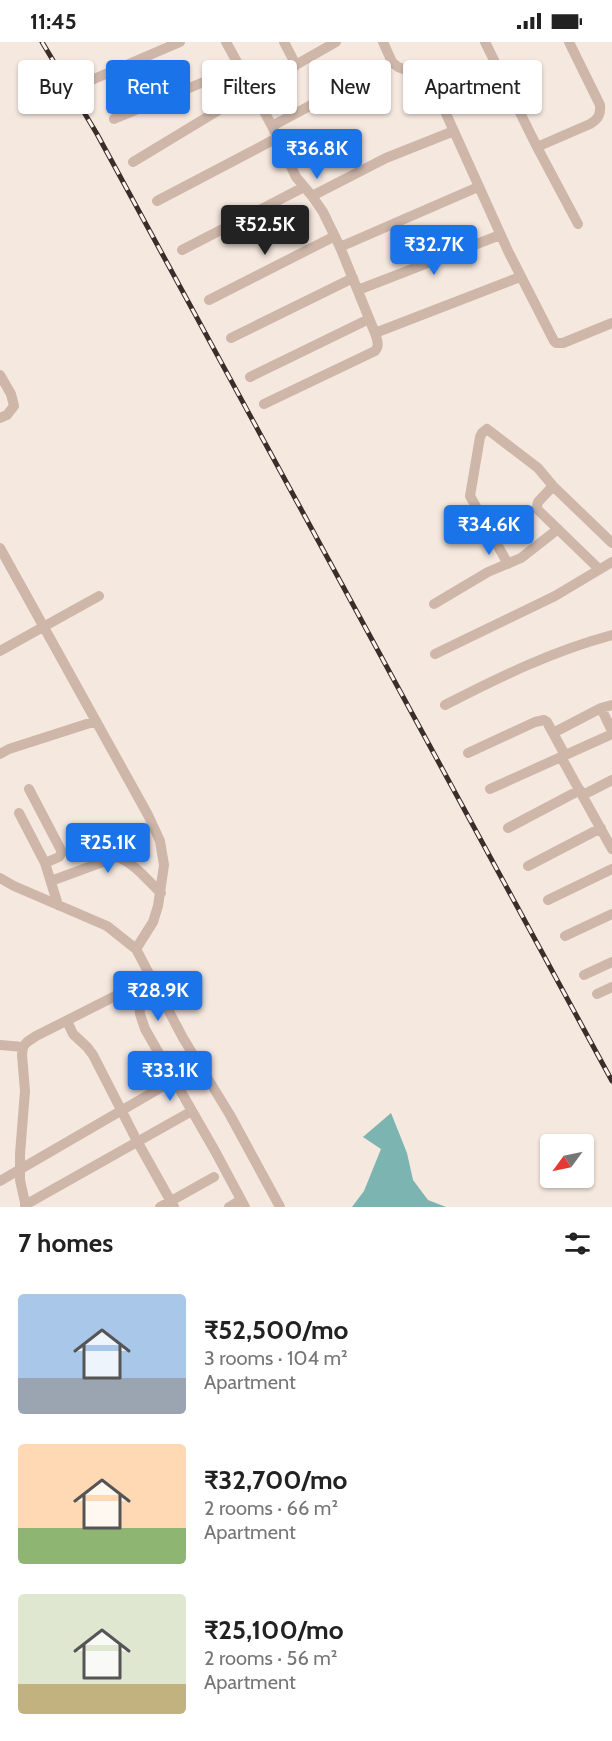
<!DOCTYPE html>
<meta charset="utf-8">
<style>
body{margin:0;font-family:Cabin,sans-serif;background:#f6f6f6;color:#222;height:100vh;display:flex;flex-direction:column;font-size:22px;white-space:nowrap}
*{box-sizing:border-box;margin:0}
p{font-size:20px;color:#767676}
.icon{flex:none;width:33px;height:33px;fill:none;stroke:currentColor;stroke-width:2;stroke-linecap:round;stroke-linejoin:round}
.map{position:relative;height:1165px;overflow:hidden}
.drawer{display:flex;flex-direction:column;background:#fff;flex:1}
.drawer>*{flex:none}
.guide{position:absolute;left:18px;top:18px;width:576px;height:54px;display:flex;gap:12px}
.needle{width:39px;rotate:237deg}
.controls{position:absolute;left:540px;top:1092px;display:grid;gap:12px}
.controls a{display:grid;place-items:center;width:54px;height:54px;border-radius:6px;background:#fff;box-shadow:0 2px 4px #0004;font-size:30px}
.price{position:absolute;translate:-50% -51px;padding:0 14px;border-radius:6px;background:#1a73e8;color:#fff;font-size:20px;line-height:39px;filter:drop-shadow(0 2px 3px #0008)}
.price::after{content:'';position:absolute;left:50%;top:36px;width:18px;height:14px;margin-left:-9px;background:inherit;clip-path:polygon(0 0,100% 0,50% 100%)}
.price.on{background:#222;color:#fff}
ul{padding:0;list-style:none}
li{display:flex;align-items:center;gap:18px;height:150px;padding:0 18px}
li span{display:grid;place-items:center;flex:none;width:168px;height:120px;border-radius:6px;color:#555}
li>.icon{margin-inline-start:auto}
span .icon{width:72px;height:72px;fill:#fffc;stroke-width:1}
li b{font-size:26px}
h2{display:flex;justify-content:space-between;align-items:center;height:72px;padding:0 18px;font-size:26px}
.chip{padding:0 21px;border-radius:6px;background:#fff;box-shadow:0 2px 4px #0004;font-size:21px;line-height:54px}
.chip.on{background:#1a73e8;color:#fff}
.status{display:flex;justify-content:space-between;align-items:center;height:42px;padding:0 30px;background:#fff;direction:ltr}
.status svg{height:16px;fill:currentColor}
.map>svg:first-child{display:block}
.water{fill:#7bb4b0}
.lines{fill:none;stroke-linecap:round;stroke-linejoin:round}
.minor{stroke:#ceb6a9;stroke-width:10}
.rail-casing{stroke:#3b2d2a;stroke-width:5}
.rail{stroke:#fbf3ec;stroke-width:3;stroke-dasharray:9;stroke-linecap:butt}
</style>
<div class="status"><b>11:45</b><svg viewBox="0 0 49 12"><path d="M0 12V9h3v3zM5 12V6h3v6zM10 12V3h3v9zM15 12V0h3v12zM26 1h20v11H26zM47 4h2v5h-2z"/></svg></div>
<div class="map">
<svg width="612" height="1165" viewBox="0 0 612 1165">
<rect width="100%" height="100%" fill="#f5e8df"/>
<!-- water -->
<path class="water" d="M391,1071L407,1111L413,1138L428,1158L446,1165H352L364,1149L381,1107L363,1095Z"/>
<g class="lines">
<!-- minor -->
<path class="minor" d="M226,0L272,84L296,135L312,154L323,170L340,205L375,291
M284,0L296,23
M383,0L392,20L398,25L423,34L430,42L443,65L508,209L554,299L556,301H563L612,281
M485,0L537,105L578,182
M87,40L180,0
M443,65L462,55L476,36L495,22
M114,77L240,25
M272,84L392,20
M537,105L590,82C598,77 601,73 600,63L569,0
M133,120L252,48L336,0
M312,154L386,116L454,89
M157,159L277,96
M340,205L478,145
M182,208L304,145
M358,248L500,193
M209,258L335,194
M231,296L353,236
M0,333L11,352L14,364L7,373L0,376
M250,335L369,277
M264,362L375,309C380,303 377,298 375,291L520,235
M553,444L538,460L537,465L538,468L599,527
M0,506L148,773L160,799L164,823L158,864L153,880L136,907
M508,522L470,454L480,395L482,391L487,387L538,426L553,444L612,501
M434,562L488,530L521,516L558,487
M0,609L99,554
M435,612L555,554L612,520
M445,663C500,635 552,609 612,593
M601,666L612,689
M553,691L601,666L612,663
M468,711L535,680L544,678L547,680L565,713
M0,712L9,707L96,679
M561,715L612,807
M29,747L62,810L59,815L45,821
M490,747L612,692
M583,753L612,738
M19,771L45,821L58,863
M508,786L580,748
M528,824L601,786
M0,836L14,844L107,884L136,907L183,996L230,1073L280,1165
M51,839L116,815C133,819 148,839 161,851
M548,858L612,827
M565,894L612,872
M584,933L612,920
M138,943L140,972L145,987L215,1109L245,1165
M597,952L612,945
M67,979L73,992L87,1005L93,1013L137,1099L174,1165
M0,1003L23,1005
M0,1139L174,1038
M25,1163L192,1069
M26,1165L20,1138V1112L25,1049L22,1013L23,1005L27,1000L36,994L151,936
M160,1165L214,1135
M229,1165L241,1158"/>
<defs>
<path id="rail" d="M42,0L97,92L612,1039"/>
</defs>
<!-- rail casing -->
<use href="#rail" class="rail-casing"/>
<!-- rail -->
<use href="#rail" class="rail"/>
</g>
</svg>
<div class="controls">
<a><svg class="needle" viewBox="-14 -14 28 28"><path d="M0-13l5 13h-10z" fill="#e53935"/><path d="M0 13l5-13h-10z" fill="#767676"/></svg></a>
</div>
<b class="price" style="left:317px;top:138px">₹36.8K</b>
<b class="price on" style="left:265px;top:214px">₹52.5K</b>
<b class="price" style="left:434px;top:234px">₹32.7K</b>
<b class="price" style="left:489px;top:514px">₹34.6K</b>
<b class="price" style="left:108px;top:832px">₹25.1K</b>
<b class="price" style="left:158px;top:980px">₹28.9K</b>
<b class="price" style="left:170px;top:1060px">₹33.1K</b>
<div class="guide">
<a class="chip">Buy</a>
<a class="chip on">Rent</a>
<a class="chip">Filters</a>
<a class="chip">New</a>
<a class="chip">Apartment</a>
</div>
</div>
<section class="drawer">
<h2>7 homes<svg class="icon" aria-label="filters" viewBox="0 0 24 24"><path d="M4 7h16M4 17h16"/><circle cx="9" cy="7" r="2"/><circle cx="15" cy="17" r="2"/></svg></h2>
<ul>
<li><span style="background:linear-gradient(#a9c7e8 70%,#9aa5b1 0)"><svg class="icon" aria-label="home" viewBox="0 0 24 24"><path d="M3 11l9-7 9 7M6 9v11h12V9"/></svg></span><div><b>₹52,500/mo</b><p>3 rooms · 104 m²</p><p>Apartment</p></div></li>
<li><span style="background:linear-gradient(#ffd9b3 70%,#8fb573 0)"><svg class="icon" aria-label="home" viewBox="0 0 24 24"><path d="M3 11l9-7 9 7M6 9v11h12V9"/></svg></span><div><b>₹32,700/mo</b><p>2 rooms · 66 m²</p><p>Apartment</p></div></li>
<li><span style="background:linear-gradient(#dfe7d0 75%,#c2b280 0)"><svg class="icon" aria-label="home" viewBox="0 0 24 24"><path d="M3 11l9-7 9 7M6 9v11h12V9"/></svg></span><div><b>₹25,100/mo</b><p>2 rooms · 56 m²</p><p>Apartment</p></div></li>
</ul>
</section>
